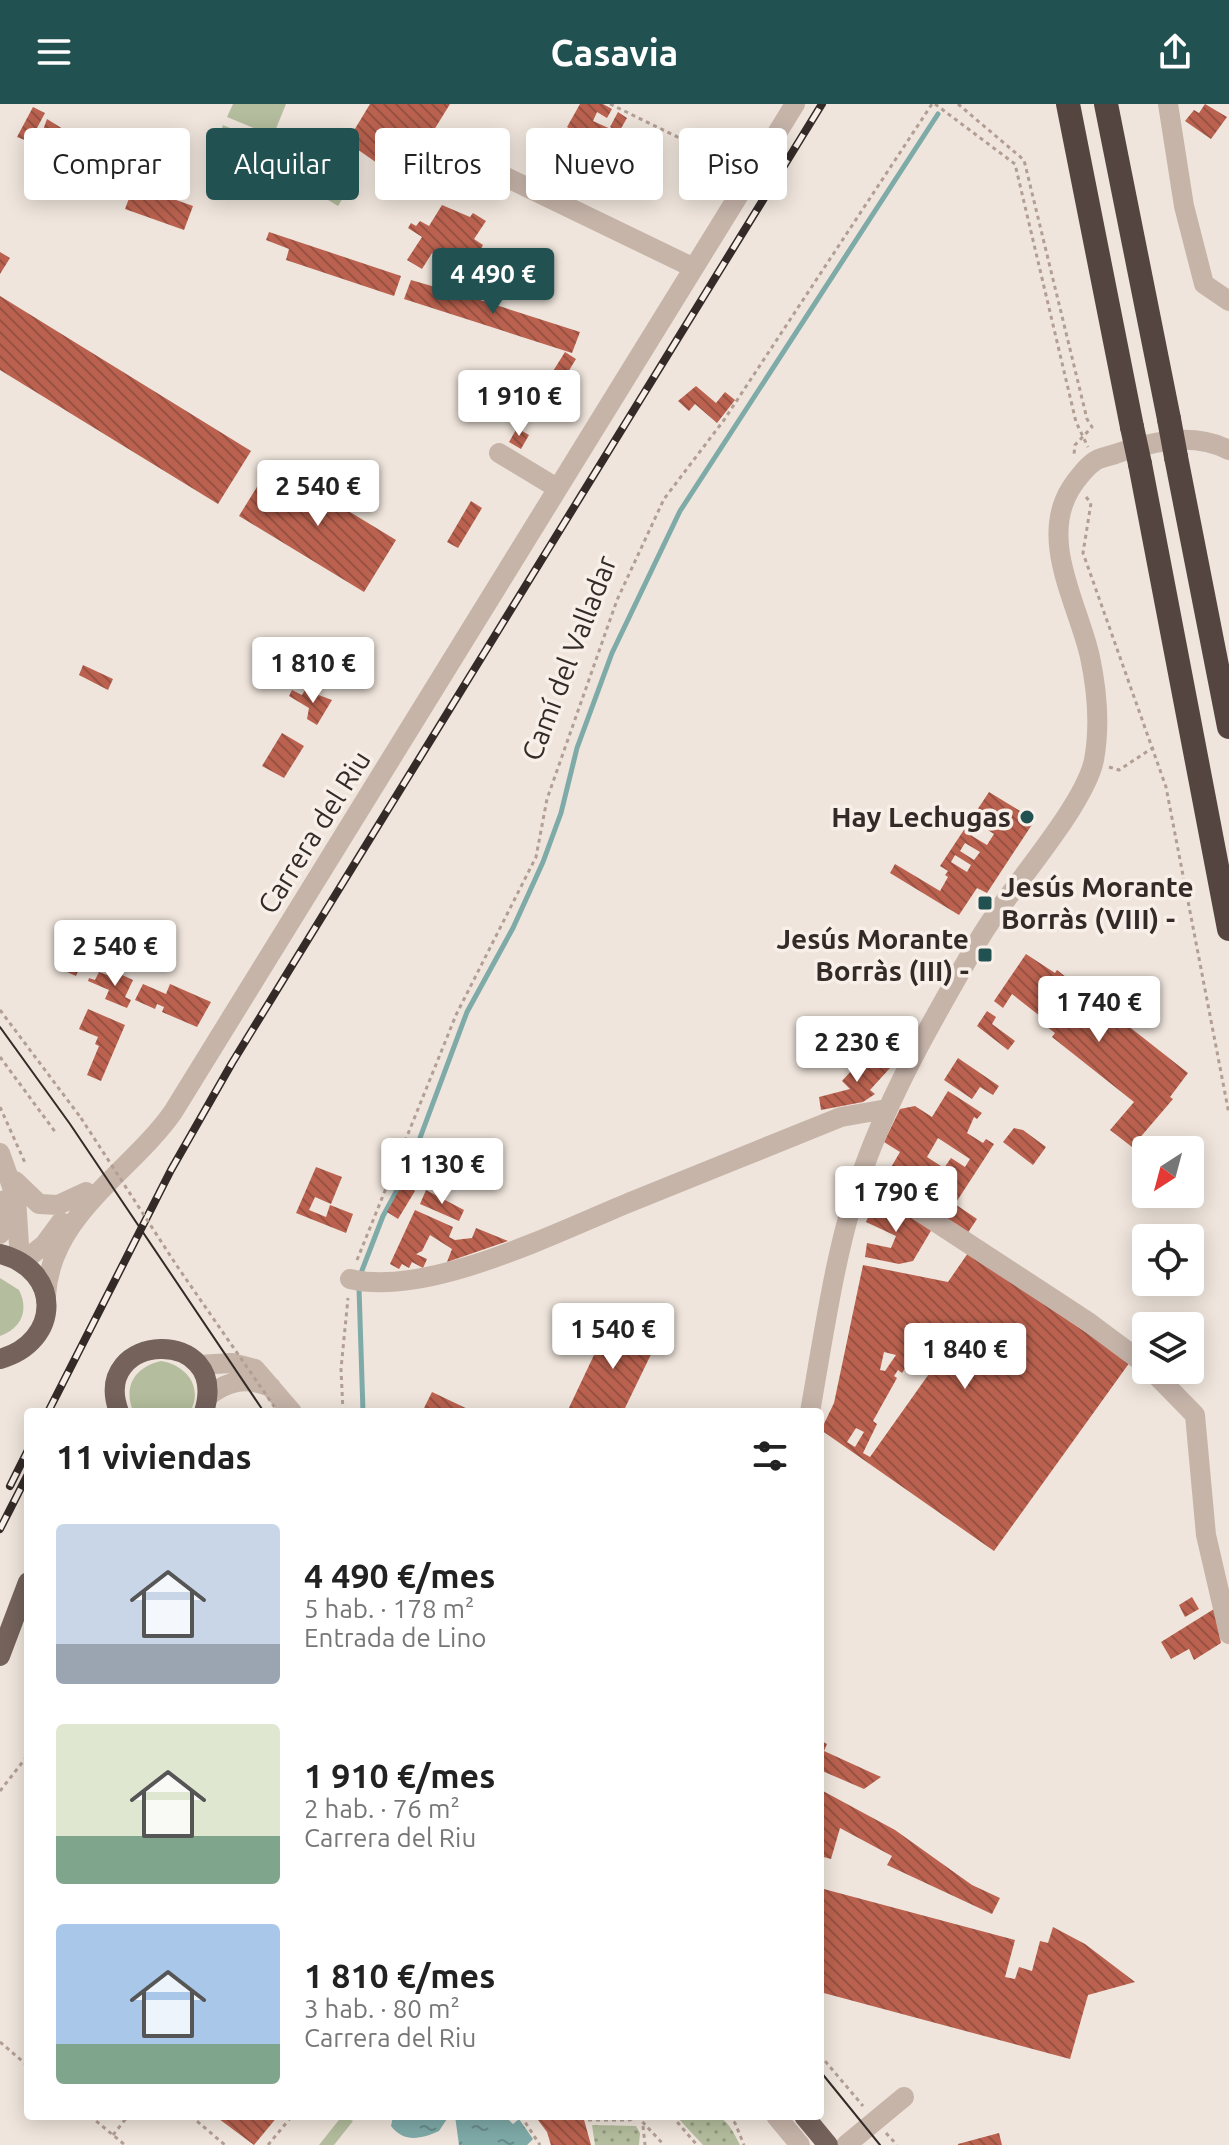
<!DOCTYPE html>
<html lang="es">
<meta charset="utf-8">
<style>
body{margin:0;font-family:Ubuntu,sans-serif;background:#f2f2f2;color:#222;height:100vh;display:flex;flex-direction:column;font-size:30px;white-space:nowrap}
*{box-sizing:border-box;margin:0}
p{font-size:26px;color:#767676}
.icon{flex:none;width:44px;height:44px;fill:none;stroke:currentColor;stroke-width:2;stroke-linecap:round;stroke-linejoin:round}
.map{position:relative;flex:1;overflow:hidden}
.panel{position:absolute;left:24px;top:1304px;width:800px;height:712px;display:flex;flex-direction:column;background:#fff;border-radius:8px;box-shadow:0 4px 20px #0003}
.panel>*{flex:none}
.guide{position:absolute;left:24px;top:24px;width:800px;height:72px;display:flex;gap:16px}
.needle{width:52px;rotate:216deg}
.buttons{position:absolute;left:1132px;top:1032px;display:grid;gap:16px}
.buttons a{display:grid;place-items:center;width:72px;height:72px;border-radius:8px;background:#fff;box-shadow:0 4px 20px #0003;font-size:40px}
.price{position:absolute;translate:-50% -68px;padding:0 18px;border-radius:8px;background:#fff;color:#222;font-size:26px;line-height:52px;filter:drop-shadow(0 2px 4px #0008)}
.price::after{content:'';position:absolute;left:50%;top:48px;width:24px;height:18px;margin-left:-12px;background:inherit;clip-path:polygon(0 0,100% 0,50% 100%)}
.price.on{background:#225151;color:#fff}
ul{padding:0;list-style:none}
li{display:flex;align-items:center;gap:24px;height:200px;padding:0 32px}
li span{display:grid;place-items:center;flex:none;width:224px;height:160px;border-radius:8px;color:#555}
li>.icon{margin-inline-start:auto}
span .icon{width:96px;height:96px;fill:#fffc;stroke-width:1}
li b{font-size:34px}
h2{display:flex;justify-content:space-between;align-items:center;height:96px;padding:0 32px;font-size:34px}
.chip{padding:0 28px;border-radius:8px;background:#fff;box-shadow:0 4px 20px #0003;font-size:28px;line-height:72px}
.chip.on{background:#225151;color:#fff}
header{display:flex;justify-content:space-between;align-items:center;height:104px;padding:0 32px;background:#225151;color:#fff;font-size:36px;font-weight:600}
.map>svg:first-child{display:block}
.grass{fill:#b4bd9d}
.garden{fill:url(#garden-dots)}
.water{fill:url(#water-ripples)}
.lines{fill:none;stroke-linecap:round;stroke-linejoin:round}
.stream{stroke:#7eaaa8;stroke-width:5}
.building{fill:url(#building-back-hatch);fill-rule:evenodd}
.path{stroke:#b29e93;stroke-width:3;stroke-dasharray:4 4;stroke-linecap:butt}
.minor{stroke:#c6b4a9;stroke-width:20}
.major{stroke:#74625b;stroke-width:20}
.highway{stroke:#544540;stroke-width:24}
.tram{stroke:#342b28;stroke-width:2}
.rail-casing{stroke:#342b28;stroke-width:8}
.rail{stroke:#f7efe8;stroke-width:5;stroke-dasharray:15;stroke-linecap:butt}
.path-bridge{stroke:#b29e93;stroke-width:3;stroke-dasharray:4 4;stroke-linecap:butt}
.highway-bridge{stroke:#544540;stroke-width:24}
.poi-dot{fill:#225151;stroke:#f7efe8;stroke-width:3}
.labels{text-anchor:middle;stroke-width:7;stroke-linejoin:round;paint-order:stroke}
.street-label{font-size:28px;fill:#342b28;stroke:#f7efe8}
.poi-label{font-size:28px;font-weight:bold;fill:#342b28;stroke:#f7efe8;text-anchor:end}
</style>
<header><svg class="icon" aria-label="menu" viewBox="0 0 24 24"><path d="M4 6h16M4 12h16M4 18h16"/></svg>Casavia<svg class="icon" aria-label="share" viewBox="0 0 24 24"><path d="M12 15V3M7 8l5-5 5 5M5 13v7h14v-7"/></svg></header>
<div class="map">
<svg width="1229" height="2041" viewBox="0 0 1229 2041">
<defs>
<pattern id="garden-dots" width="8" height="8" patternUnits="userSpaceOnUse" patternTransform="scale(2)"><rect width="8" height="8" fill="#b4bd9d"/><path d="M2 2h.1M6 6h.1" fill="none" stroke="#939a80" stroke-width="1.8" stroke-linecap="round"/></pattern>
<pattern id="water-ripples" width="26" height="14" patternUnits="userSpaceOnUse" patternTransform="scale(2)"><rect width="26" height="14" fill="#7eaaa8"/><path d="M2 4q2-2 4 0t4 0M15 11q2-2 4 0t4 0" fill="none" stroke="#688b89"/></pattern>
<pattern id="building-back-hatch" width="6" height="6" patternUnits="userSpaceOnUse" patternTransform="scale(2)"><rect width="6" height="6" fill="#ba624f"/><path d="M-1 5l2 2M0 0l6 6M5-1l2 2" fill="none" stroke="#985142"/></pattern>
</defs>
<rect width="100%" height="100%" fill="#efe5dc"/>
<!-- grass -->
<path class="grass" d="M233,0H286L273,32L227,13Z
M223,21L264,38L256,58L215,42Z
M298,38L356,73L338,102L280,67Z
M0,1174L19,1186C29,1206 22,1224 0,1232Z
M161,1257C186,1261 204,1283 190,1308L133,1307C123,1282 135,1263 161,1257Z
M342,2012L353,2017L334,2041H319Z"/>
<!-- garden -->
<path class="garden" d="M676,2012C716,2012 721,2002 740,2041H703Z
M592,2021L636,2022L640,2029L639,2041H595Z"/>
<!-- water -->
<path class="water" d="M393,2012H449L439,2027C421,2035 404,2039 391,2022Z
M455,2012H505L513,2020L519,2015L533,2035L527,2041H459Z"/>
<g class="lines">
<!-- stream -->
<path class="stream" d="M361,1169L383,1112L408,1066L467,908L513,824L543,758L561,709L577,644L612,549L680,407L938,10
M359,1184L363,1308"/>
</g>
<!-- building -->
<path class="building" d="M370,0H450L410,65L426,75L416,92L383,72L387,66L347,38Z
M580,0H603L612,5L607,14L597,8L593,17L615,27L611,34L614,36L604,54L587,44L591,37L567,23Z
M1205,0L1227,13L1211,35L1185,17L1194,6L1199,9Z
M33,3L45,9L37,24L43,26L47,15L63,25L55,48L17,33Z
M618,8L627,14L619,28L610,23Z
M134,81L193,102L184,126L125,105Z
M442,101L470,113L473,109L486,117L474,135L483,141L479,149L485,154L469,179L453,169L456,165L432,149L422,165L407,156L422,133L408,124L411,119L416,122L420,117L429,122Z
M269,128L401,172L394,192L286,156L289,145L266,136Z
M0,148L10,154L0,170Z
M411,176L480,196L580,228L572,249L404,195Z
M0,192L251,347L218,400L0,266Z
M565,248L576,255L540,314L528,307Z
M696,282L716,299L725,288L735,296L717,319L695,300L689,307L678,297Z
M517,324L529,331L521,345L509,338Z
M271,360L396,436L364,488L239,412Z
M471,397L482,404L458,444L447,438Z
M83,561L113,575L108,586L79,571Z
M292,586L302,591L305,586L332,596L317,621L307,615L309,604L289,592Z
M282,629L304,642L284,674L262,662Z
M989,688L1035,716L987,789L977,784L959,811L890,769L895,760L940,787L948,773L945,771L948,767L940,762ZM980,721L994,730L987,741L972,732ZM965,739L980,748L974,756L960,747ZM955,751L971,761L967,768L951,758Z
M1026,850L1055,869L1057,866L1188,969L1170,993L1173,995L1132,1043L1110,1026L1134,998L1052,933L1055,929L1042,919L1045,916L1012,890L1003,904L994,897Z
M73,855L82,858L76,872L67,868Z
M99,868L118,875L120,870L133,876L125,893L131,896L127,904L105,895L109,886L88,877L89,874L95,876Z
M143,880L166,890L170,880L211,898L197,923L162,908L164,903L157,900L155,905L135,896Z
M88,905L125,921L101,977L87,971L99,942L95,940L98,933L79,925Z
M987,907L996,913L992,920L1015,937L1008,946L977,922Z
M875,951L890,964L870,986L875,990L863,998L821,1006L819,993L850,985L842,977L863,954L867,958Z
M958,954L999,982L993,991L980,983L972,995L944,976Z
M948,987L982,1009L977,1015L974,1013L967,1029L983,1039L986,1035L994,1040L955,1100L977,1115L965,1133L883,1077L900,1048L884,1038L900,1005L915,1002L932,1013ZM938,1034L970,1055L965,1063L951,1054L944,1064L927,1053Z
M1014,1024L1023,1026L1046,1043L1033,1061L1003,1038Z
M316,1063L342,1073L331,1100L315,1093L309,1106L326,1113L330,1101L353,1110L346,1129L296,1109Z
M403,1079L415,1087L398,1115L387,1108Z
M426,1086L464,1106L459,1117L420,1100Z
M877,1092L932,1125L913,1157L899,1160L865,1153L867,1139L891,1144L896,1132L866,1118Z
M415,1106L453,1123L449,1133L455,1136L472,1134L476,1124L508,1137L447,1158L452,1145L430,1131L422,1147L416,1150L427,1155L423,1164L412,1158L409,1164L402,1160L399,1165L390,1160Z
M968,1149L1130,1258L994,1447L821,1326L834,1299L863,1161L948,1178ZM933,1223L953,1236L870,1353L863,1349L877,1320L873,1317L897,1274L894,1272L898,1266L902,1269ZM884,1248L896,1251L885,1267L880,1266ZM856,1324L864,1328L855,1343L847,1338Z
M612,1213L656,1240L625,1304L633,1308H567Z
M432,1288L474,1308H422Z
M1192,1493L1199,1505L1185,1513L1179,1501Z
M1214,1505L1221,1539L1194,1556L1189,1545L1171,1555L1161,1538Z
M820,1636L827,1640L824,1647L881,1673L864,1685L820,1666Z
M823,1687L895,1726L972,1781L1000,1794L992,1810L887,1761L892,1752L840,1724L831,1755L820,1752Z
M820,1784L1015,1836L1005,1873L1015,1875L1019,1863L1032,1867L1040,1837L1048,1839L1053,1823L1085,1840L1135,1878L1088,1891L1070,1955L820,1888Z
M215,2012H278L254,2041Z
M535,2012H583L591,2041H551L547,2028Z
M999,2029L1002,2041H958V2040Z"/>
<g class="lines">
<!-- path -->
<path class="path" d="M610,0L735,61
M935,0L1015,60L1076,318L1088,343
M958,0L1024,56L1087,315L1092,323L1075,341L1074,350
M1086,393L1091,399L1083,449L1166,683L1229,1010
M1109,663L1119,666L1154,643
M0,906L81,1014
M0,953L56,1029
M0,1003L26,1061
M357,1156L456,911L536,753L547,695L617,496L664,395L724,316L932,0
M343,1308L341,1265L348,1194
M0,1687L28,1651
M0,1938L28,1962
M820,1951L863,2002
M90,2012L125,2041
M191,2012L225,2041
M521,2012L540,2041
M637,2012L664,2041
M672,2012L697,2041
M728,2012L735,2019L744,2041
M588,2016H630L636,2012
M643,2022L645,2041
M886,2029L897,2041
M113,2031L128,2012
M268,2041L292,2012"/>
<!-- minor -->
<path class="minor" d="M1168,0L1184,102L1204,180L1229,197
M491,66L694,164
M499,349L557,384
M0,1049L16,1094L20,1157
M862,1070L1087,1217L1146,1261
M15,1077L39,1100L58,1101L86,1088
M0,1130L5,1096
M22,1158L44,1141L61,1118
M350,1175C427,1194 559,1127 633,1097C702,1069 772,1041 841,1013L887,1005
M46,1192C50,1111 131,1068 173,1008L795,0
M198,1261L232,1259L255,1265L292,1308
M1151,1266L1195,1311L1206,1431L1229,1530
M208,1292C229,1276 246,1273 271,1283
M810,1308C824,1230 836,1140 863,1066C892,985 937,908 980,834C1007,787 1084,704 1094,656C1100,623 1097,586 1090,553C1079,502 1038,436 1071,384C1076,376 1087,362 1095,357C1101,353 1111,352 1118,349C1155,337 1193,328 1229,346
M776,2012L800,2041
M846,2041L904,1993"/>
<!-- major -->
<path class="major" d="M0,1150C63,1166 61,1238 0,1255
M119,1308C89,1227 231,1221 204,1308
M0,1552L28,1478
M804,2012L828,2041"/>
<!-- highway -->
<path class="highway" d="M1068,0L1132,323
M1106,0L1169,315
M1176,353L1229,623
M1140,360L1229,825"/>
<!-- tram -->
<path class="tram" d="M0,923L70,1020L264,1308
M820,1967L880,2041"/>
<defs>
<path id="rail" d="M48,1308L171,1066L232,959L822,0
M10,1382L28,1346
M0,1425L28,1370"/>
</defs>
<!-- rail casing -->
<use href="#rail" class="rail-casing"/>
<!-- rail -->
<use href="#rail" class="rail"/>
<!-- path-bridge -->
<path class="path-bridge" d="M81,1014L177,1162L278,1308"/>
<!-- highway-bridge -->
<path class="highway-bridge" d="M1169,315L1176,353
M1132,323L1140,360"/>
</g>
<!-- markers -->
<g class="poi-dot">
<circle cx="1027" cy="713" r="8"/>
<rect x="977" y="791" width="16" height="16" rx="4"/>
<rect x="977" y="843" width="16" height="16" rx="4"/>
</g>
<g class="labels">
<!-- street labels -->
<g class="street-label">
<text transform="translate(569 554) rotate(-69)" y="10">Camí del Valladar</text>
<text transform="translate(314 728) rotate(-58)" y="10">Carrera del Riu</text>
</g>
<!-- poi labels -->
<g class="poi-label">
<text x="1011" y="723">Hay Lechugas</text>
<text x="1001" y="793" text-anchor="start">Jesús Morante<tspan x="1001" dy="32">Borràs (VIII) -</tspan></text>
<text x="969" y="845">Jesús Morante<tspan x="969" dy="32">Borràs (III) -</tspan></text>
</g>
</g>
</svg>
<div class="buttons">
<a><svg class="needle" viewBox="-14 -14 28 28"><path d="M0-13l5 13h-10z" fill="#e53935"/><path d="M0 13l5-13h-10z" fill="#767676"/></svg></a>
<a><svg class="icon" aria-label="locate" viewBox="0 0 24 24"><circle cx="12" cy="12" r="6"/><path d="M12 2v4M12 18v4M2 12h4M18 12h4"/></svg></a>
<a><svg class="icon" aria-label="layers" viewBox="0 0 24 24"><path d="M12 4l9 5-9 5-9-5zM3 14l9 5 9-5"/></svg></a>
</div>
<b class="price on" style="left:493px;top:212px">4 490 €</b>
<b class="price" style="left:519px;top:334px">1 910 €</b>
<b class="price" style="left:318px;top:424px">2 540 €</b>
<b class="price" style="left:313px;top:601px">1 810 €</b>
<b class="price" style="left:115px;top:884px">2 540 €</b>
<b class="price" style="left:1099px;top:940px">1 740 €</b>
<b class="price" style="left:857px;top:980px">2 230 €</b>
<b class="price" style="left:442px;top:1102px">1 130 €</b>
<b class="price" style="left:896px;top:1130px">1 790 €</b>
<b class="price" style="left:613px;top:1267px">1 540 €</b>
<b class="price" style="left:965px;top:1287px">1 840 €</b>
<div class="guide">
<a class="chip">Comprar</a>
<a class="chip on">Alquilar</a>
<a class="chip">Filtros</a>
<a class="chip">Nuevo</a>
<a class="chip">Piso</a>
</div>
<section class="panel">
<h2>11 viviendas<svg class="icon" aria-label="filters" viewBox="0 0 24 24"><path d="M4 7h16M4 17h16"/><circle cx="9" cy="7" r="2"/><circle cx="15" cy="17" r="2"/></svg></h2>
<ul>
<li><span style="background:linear-gradient(#c9d6e8 75%,#9aa5b1 0)"><svg class="icon" aria-label="home" viewBox="0 0 24 24"><path d="M3 11l9-7 9 7M6 9v11h12V9"/></svg></span><div><b>4 490 €/mes</b><p>5 hab. · 178 m²</p><p>Entrada de Lino</p></div></li>
<li><span style="background:linear-gradient(#dfe7d0 70%,#7fa58c 0)"><svg class="icon" aria-label="home" viewBox="0 0 24 24"><path d="M3 11l9-7 9 7M6 9v11h12V9"/></svg></span><div><b>1 910 €/mes</b><p>2 hab. · 76 m²</p><p>Carrera del Riu</p></div></li>
<li><span style="background:linear-gradient(#a9c7e8 75%,#7fa58c 0)"><svg class="icon" aria-label="home" viewBox="0 0 24 24"><path d="M3 11l9-7 9 7M6 9v11h12V9"/></svg></span><div><b>1 810 €/mes</b><p>3 hab. · 80 m²</p><p>Carrera del Riu</p></div></li>
</ul>
</section>
</div>
